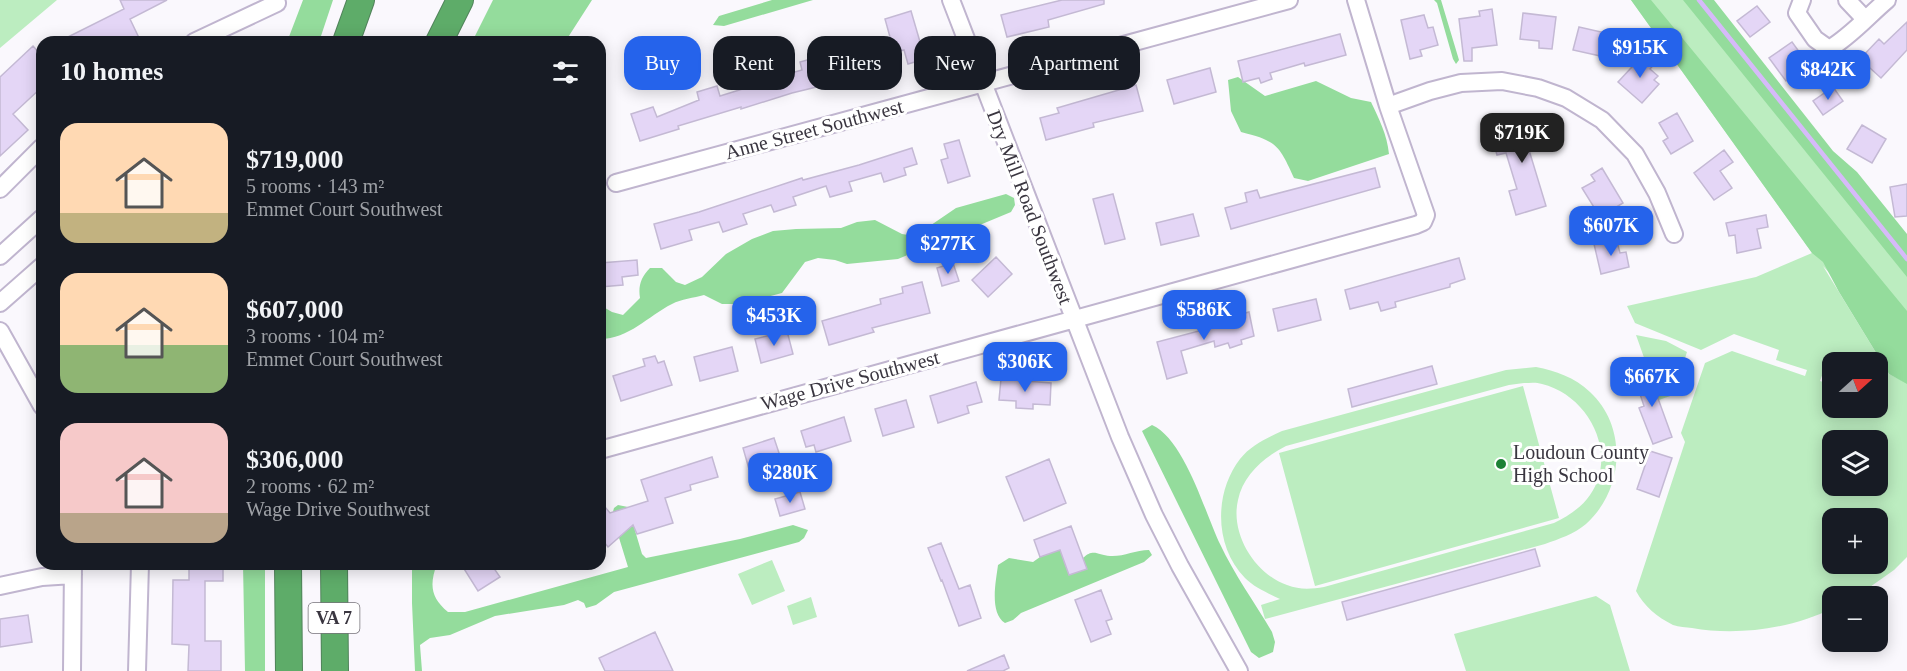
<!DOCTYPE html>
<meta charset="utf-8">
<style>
body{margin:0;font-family:"Times New Roman",serif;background:#20242c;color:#f1f3f6;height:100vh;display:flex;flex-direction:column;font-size:22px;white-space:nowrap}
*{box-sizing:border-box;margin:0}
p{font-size:20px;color:#9ea1a6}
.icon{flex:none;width:33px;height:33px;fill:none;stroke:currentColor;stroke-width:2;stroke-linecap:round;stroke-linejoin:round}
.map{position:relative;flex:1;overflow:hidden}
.side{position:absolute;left:36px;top:36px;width:570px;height:534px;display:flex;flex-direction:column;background:#171b24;border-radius:18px;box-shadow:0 3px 15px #0003}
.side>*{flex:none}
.top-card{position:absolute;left:624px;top:36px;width:570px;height:54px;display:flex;gap:12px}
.needle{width:39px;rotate:69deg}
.fabs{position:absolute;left:1822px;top:352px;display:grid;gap:12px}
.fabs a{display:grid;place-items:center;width:66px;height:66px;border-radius:12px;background:#171b24;box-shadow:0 3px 15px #0003;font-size:30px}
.price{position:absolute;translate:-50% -51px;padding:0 14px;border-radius:12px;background:#2563eb;color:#fff;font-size:20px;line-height:39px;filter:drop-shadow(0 2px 3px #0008)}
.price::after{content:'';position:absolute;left:50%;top:36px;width:18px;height:14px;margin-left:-9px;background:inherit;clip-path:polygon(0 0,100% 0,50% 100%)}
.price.selected{background:#222;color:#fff}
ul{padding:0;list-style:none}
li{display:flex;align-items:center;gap:18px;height:150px;padding:0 24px}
li span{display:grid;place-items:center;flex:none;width:168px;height:120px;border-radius:18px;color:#555}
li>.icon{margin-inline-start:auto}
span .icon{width:72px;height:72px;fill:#fffc;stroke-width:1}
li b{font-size:26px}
h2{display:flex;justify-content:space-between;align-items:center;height:72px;padding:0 24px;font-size:26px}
.pill{padding:0 21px;border-radius:18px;background:#171b24;box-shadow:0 3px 15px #0003;font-size:21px;line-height:54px}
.pill.selected{background:#2563eb;color:#fff}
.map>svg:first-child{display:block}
.green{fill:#bcedc0;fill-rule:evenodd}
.forest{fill:#94dc9c}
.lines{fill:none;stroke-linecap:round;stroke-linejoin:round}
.stream{stroke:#d6baf9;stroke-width:4.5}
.building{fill:#e4d6f6;stroke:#c4b9d4;stroke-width:1.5}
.minor-casing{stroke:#c0b5cf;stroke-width:20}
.highway-casing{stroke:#51835b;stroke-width:28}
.minor{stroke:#fff;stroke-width:16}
.highway{stroke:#5eac69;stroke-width:26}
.poi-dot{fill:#1c8135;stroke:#fff;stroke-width:2}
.labels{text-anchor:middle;stroke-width:6;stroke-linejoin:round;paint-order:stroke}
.shield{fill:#fff;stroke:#757279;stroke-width:1.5}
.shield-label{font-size:18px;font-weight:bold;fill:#3a3640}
.street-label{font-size:20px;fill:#3a3640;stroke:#fff}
.poi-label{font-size:20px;fill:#3a3640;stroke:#fff;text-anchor:start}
</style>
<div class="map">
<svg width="1907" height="671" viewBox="0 0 1907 671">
<rect width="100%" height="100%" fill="#faf8fd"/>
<!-- green -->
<path class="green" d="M0,0H57L0,48Z
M1631,0H1700L1907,259V359L1823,266L1889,374L1907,383V557L1894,570L1860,594L1855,597H1833V608C1791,629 1737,636 1692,628C1686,627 1679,627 1673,625C1657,617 1644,606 1636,591L1685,442L1681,433L1705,363L1732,351L1805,376L1807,370L1776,360L1779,350L1734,334L1701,350L1635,323L1627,306L1756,277L1812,253ZM1833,363H1878V408H1833V385L1820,381L1824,370L1833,372ZM1833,441H1878V486H1833ZM1833,519H1878V564H1833Z
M1636,335L1666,341L1687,352L1673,395L1659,400Z
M1536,367C1556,371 1574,377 1590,392C1628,427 1624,490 1586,524C1574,534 1559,539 1545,544L1265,619L1261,605L1280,599C1268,593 1255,588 1245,578C1214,546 1214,493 1240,459C1251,445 1267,438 1282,431L1506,370ZM1524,383C1530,383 1536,382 1542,384C1588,395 1619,453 1590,495C1581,508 1568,516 1554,523L1324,587C1311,589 1300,590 1287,585C1255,574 1230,534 1238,500C1243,475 1264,457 1286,446L1509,385Z
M1523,386L1559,518L1315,586L1279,453Z
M772,560L785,591L752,605L738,574Z
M1596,596L1610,605L1630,671H1466L1454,634Z
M811,597L817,617L793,625L787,606Z"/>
<!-- forest -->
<path class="forest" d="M303,0H333L319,42H287Z
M493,0H592L565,42H472Z
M772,0H813L724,26L713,25L719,16Z
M1434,0H1441L1459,60L1456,64L1453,59L1437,3Z
M1631,0H1651L1907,311V384L1889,374L1839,292L1823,262L1812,253Z
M1683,0H1714L1833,151L1857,172L1907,234V277Z
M1238,77L1265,96L1316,81L1351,98L1371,102C1379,119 1387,134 1389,154L1308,181L1294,178C1279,145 1277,141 1241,132L1231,111L1228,80Z
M1006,194L1014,198L1015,205L1011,212L898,259L847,264L835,260L818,258L805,262L782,293L740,304H722L704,295C694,298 681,299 672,304C648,316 629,339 600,339V305L612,312L623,315L640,298C638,286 641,277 650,268H662L676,282L685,285L702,277L726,254L752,239L773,231L796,229L841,228L857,222L875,220L902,234L915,236L956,208Z
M1152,425C1185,440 1205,513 1220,544C1234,574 1255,603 1272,632L1275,642L1273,652L1259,658L1251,652L1142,431Z
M618,505L628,507L642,554L646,558L740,539L793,525L808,530L804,538L799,542L614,592L596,605L586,608L584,603L578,600L564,605L495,616L450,635L430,638L420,645L422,671H415L412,603V564H437C429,585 431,598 448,612H465L628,567L612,515L614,508Z
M1060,550L1069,575L1087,569L1083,558C1093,548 1098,555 1110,556C1123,557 1135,550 1149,550L1152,555L1144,562L1021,613L1013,620L1005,623C989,613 996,581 998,565L1009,558L1033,562L1040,557Z
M243,564H265V671H245Z"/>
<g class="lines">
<!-- stream -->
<path class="stream" d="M1699,0L1907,259"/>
</g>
<!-- building -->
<path class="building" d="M120,0H167L130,19L141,42H58L124,9Z
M1062,0H1104V4L1048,20L1049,27L1007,37L1001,15Z
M1757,6L1770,22L1750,37L1737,21Z
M1492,9L1497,45L1472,48V61H1464L1459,19L1480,16L1479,11Z
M911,11L925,59L908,64L904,50L881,56L883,65L831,79L833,83L792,93L741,109V107L678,126L679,129L640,141L631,114L653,107L657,117L699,100L697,92L717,86L720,96L749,87L747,80L771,72L773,78L802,70L800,62L825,55L827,61L851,53L850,48L857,45L890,37L885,19Z
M1523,13L1556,17L1552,49L1539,48V41L1520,39Z
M1424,15L1428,28L1433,27L1438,45L1420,50L1422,56L1410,59L1401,20Z
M1907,22V50L1881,78L1860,59L1879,39L1884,44Z
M1579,27L1610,34L1605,57L1573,50Z
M1340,34L1346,55L1305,66L1304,63L1270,73L1272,79L1261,83L1259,78L1243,82L1238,61Z
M1792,42L1808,64L1786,81L1769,58Z
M33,46L42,56V87L13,114L28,130L0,156V77Z
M1644,54L1655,63L1650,69L1658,76L1654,80L1659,84L1642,103L1618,82Z
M1210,68L1216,92L1174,104L1167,80Z
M1136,85L1143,111L1093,123L1094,127L1046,140L1040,118L1059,113L1057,108Z
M1833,87L1843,101L1823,115L1813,101Z
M1677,113L1693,141L1671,154L1663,141L1668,138L1659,123Z
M1534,120L1543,146L1529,150L1546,206L1516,215L1509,191L1517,189L1506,153L1497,155L1491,133Z
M1862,125L1886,139L1872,163L1847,149Z
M959,140L970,176L948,183L941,160L948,158L944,144Z
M912,148L917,164L904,168L906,175L884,182L881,173L849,182L852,191L830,197L826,186L793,197L796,205L774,212L771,205L743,214L747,224L723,232L719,222L689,230L692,240L661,249L654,224L699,212L802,178L803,180L859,165Z
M1724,150L1733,162L1720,171L1732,188L1714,200L1694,173Z
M1375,168L1380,187L1231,229L1225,208L1247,202L1245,193L1257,190L1260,198Z
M1602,168L1623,203L1600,217L1582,188L1595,181L1591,175Z
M1907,184V216L1895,217L1890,187Z
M1113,194L1125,239L1105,244L1093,199Z
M1193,214L1199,236L1161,245L1156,223Z
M1766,215L1768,227L1757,229L1761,248L1737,253L1735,235L1729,236L1726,223Z
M1616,238L1620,253L1626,252L1629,267L1601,274L1594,244Z
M996,257L1012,274L988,297L972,280Z
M1459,258L1465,279L1450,284V287L1395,302L1396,307L1381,311L1378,302L1350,309L1345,290Z
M637,260L638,275L622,277L623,285L600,287V263Z
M953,263L959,281L942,286L937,268Z
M922,282L930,313L872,328L874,332L829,345L822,321L881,304L880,299L903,293L902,287Z
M1316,299L1321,320L1278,331L1273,309Z
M1249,312L1254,336L1241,340L1242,344L1230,348L1228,343L1215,347L1214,341L1181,351L1187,373L1167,379L1157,342L1199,331L1198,326Z
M787,331L793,354L761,363L755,339Z
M732,347L738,371L700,381L694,357Z
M655,356L658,363L664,361L672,385L621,401L613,376L645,366L643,359Z
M1432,366L1437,384L1352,407L1348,389Z
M1647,368L1672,437L1653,444L1639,408L1644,406L1633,373Z
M1001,379L1051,383L1050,405L1033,404V409L1016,408V401L999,400Z
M976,382L982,402L967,406L969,413L938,423L930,396Z
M906,400L914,427L883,436L875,409Z
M844,417L851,441L816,452L814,445L806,447L801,431Z
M774,438L781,459L749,469L743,448Z
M1650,451L1672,458L1659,497L1637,489Z
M712,457L718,477L690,485L691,490L665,498L673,523L637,534L633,525L608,547L600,537V501L610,513L648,501L641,480Z
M1049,459L1066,503L1024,521L1006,477Z
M800,492L805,509L780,516L775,499Z
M1071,526L1087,569L1069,575L1060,550L1040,557L1034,540Z
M941,543L959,589L970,585L981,618L959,626L942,580L941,581L928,548Z
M1535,549L1540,566L1347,620L1342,602Z
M189,564H223V581H205V641H221V671H188L189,645L172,644L173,580H189Z
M461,564H491L500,577L478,591Z
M1101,590L1112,619L1106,621L1111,634L1091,642L1075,600Z
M28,615L32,642L0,647V619Z
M655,632L673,671H605L599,658Z
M1004,655L1009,668L1003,671H967Z"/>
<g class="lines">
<defs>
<path id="minor" d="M951,0L1120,437L1154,515L1180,566L1239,671
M1802,0L1797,13L1815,39L1829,49C1851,36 1868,16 1887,0
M1847,0L1865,19
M194,42L277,3
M1388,106L1430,91L1461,83L1502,81L1538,88L1566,98L1602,120L1635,154L1657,193L1674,234
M616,183L1289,0
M0,189L42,147
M0,256L42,218
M0,303L42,266
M0,331L42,406
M600,450L1416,225L1423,222L1426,215L1388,106L1356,0
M0,586L42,577L73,575
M72,671L73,564
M137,671L140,564"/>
<path id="highway" d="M346,42L361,0
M439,42L460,0
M288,564L289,671
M334,564L335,671"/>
</defs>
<!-- minor casing -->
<use href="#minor" class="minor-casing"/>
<!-- highway casing -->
<use href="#highway" class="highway-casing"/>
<!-- minor -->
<use href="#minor" class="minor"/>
<!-- highway -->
<use href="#highway" class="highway"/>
</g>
<!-- markers -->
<circle class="poi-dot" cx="1501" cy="464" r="6"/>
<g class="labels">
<!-- shield labels -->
<rect class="shield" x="308.5" y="603" width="51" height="30" rx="4.5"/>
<g class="shield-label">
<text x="334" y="624">VA 7</text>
</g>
<!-- street labels -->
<g class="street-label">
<text transform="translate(814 129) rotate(-15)" y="7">Anne Street Southwest</text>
<text transform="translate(1030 207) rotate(69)" y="7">Dry Mill Road Southwest</text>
<text transform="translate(850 380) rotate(-15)" y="7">Wage Drive Southwest</text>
</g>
<!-- poi labels -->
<g class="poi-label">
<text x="1513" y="459">Loudoun County<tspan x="1513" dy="23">High School</tspan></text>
</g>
</g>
</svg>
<div class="fabs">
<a><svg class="needle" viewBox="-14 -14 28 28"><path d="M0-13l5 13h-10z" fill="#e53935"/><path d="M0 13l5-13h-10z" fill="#9ea1a6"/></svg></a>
<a><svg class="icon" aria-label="layers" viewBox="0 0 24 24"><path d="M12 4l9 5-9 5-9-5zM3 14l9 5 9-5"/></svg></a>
<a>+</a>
<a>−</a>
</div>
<b class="price" style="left:1640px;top:79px">$915K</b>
<b class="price" style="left:1828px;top:101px">$842K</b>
<b class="price selected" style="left:1522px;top:164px">$719K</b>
<b class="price" style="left:1611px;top:257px">$607K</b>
<b class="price" style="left:948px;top:275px">$277K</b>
<b class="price" style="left:1204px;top:341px">$586K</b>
<b class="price" style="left:774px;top:347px">$453K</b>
<b class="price" style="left:1025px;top:393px">$306K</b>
<b class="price" style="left:1652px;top:408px">$667K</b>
<b class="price" style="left:790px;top:504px">$280K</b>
<div class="top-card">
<a class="pill selected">Buy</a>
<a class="pill">Rent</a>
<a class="pill">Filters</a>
<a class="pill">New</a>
<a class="pill">Apartment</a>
</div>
<section class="side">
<h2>10 homes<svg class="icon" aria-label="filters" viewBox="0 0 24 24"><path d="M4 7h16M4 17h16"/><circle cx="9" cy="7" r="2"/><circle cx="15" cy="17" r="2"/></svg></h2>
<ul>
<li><span style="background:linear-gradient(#ffd9b3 75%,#c2b280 0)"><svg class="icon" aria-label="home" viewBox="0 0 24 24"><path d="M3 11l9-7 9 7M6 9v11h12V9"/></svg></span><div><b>$719,000</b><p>5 rooms · 143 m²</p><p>Emmet Court Southwest</p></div></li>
<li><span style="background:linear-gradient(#ffd9b3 60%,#8fb573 0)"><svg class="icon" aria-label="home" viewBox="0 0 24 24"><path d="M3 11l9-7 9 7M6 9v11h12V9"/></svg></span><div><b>$607,000</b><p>3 rooms · 104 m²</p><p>Emmet Court Southwest</p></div></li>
<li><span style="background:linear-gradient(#f6c9c9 75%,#b9a48a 0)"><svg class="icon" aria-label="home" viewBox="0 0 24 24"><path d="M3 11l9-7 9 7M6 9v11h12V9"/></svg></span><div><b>$306,000</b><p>2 rooms · 62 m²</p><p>Wage Drive Southwest</p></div></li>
</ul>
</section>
</div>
